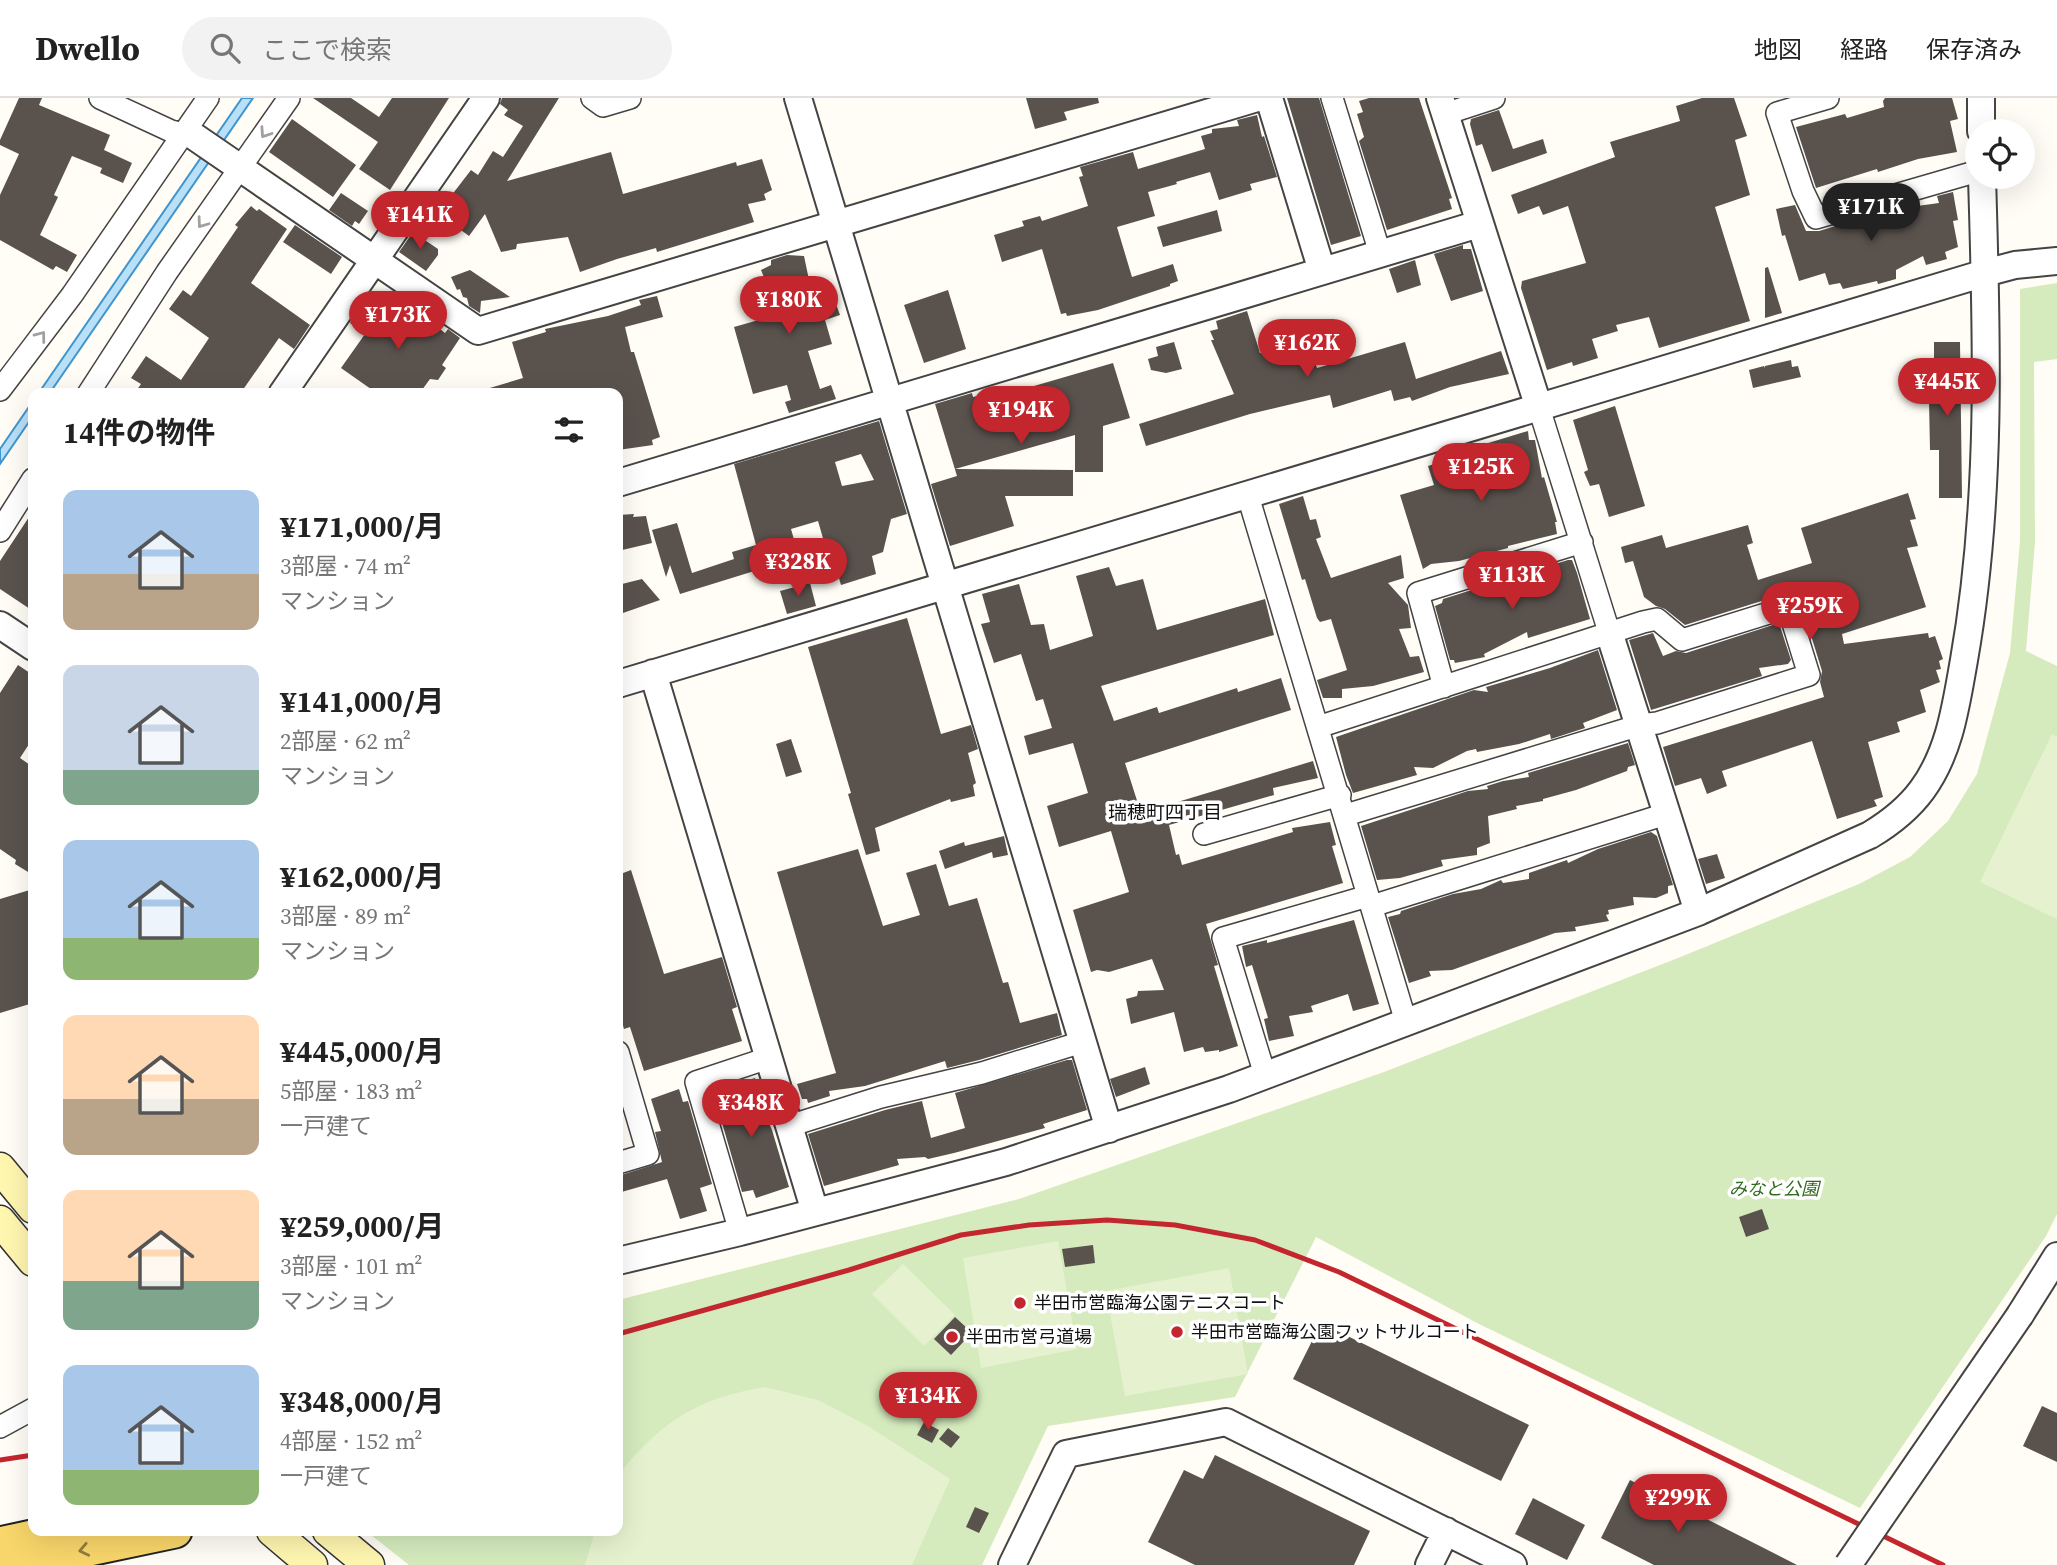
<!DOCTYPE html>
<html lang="ja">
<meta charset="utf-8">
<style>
body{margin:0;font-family:"Source Serif 4","Noto Sans JP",serif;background:#f2f2f2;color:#222;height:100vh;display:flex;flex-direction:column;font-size:26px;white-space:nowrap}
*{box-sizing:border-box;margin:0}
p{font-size:23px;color:#767676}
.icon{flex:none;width:38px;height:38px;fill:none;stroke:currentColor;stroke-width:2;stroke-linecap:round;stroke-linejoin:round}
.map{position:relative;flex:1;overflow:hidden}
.sheet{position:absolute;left:28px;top:290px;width:595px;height:1148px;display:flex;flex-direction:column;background:#fff;border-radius:14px;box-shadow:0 7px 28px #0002}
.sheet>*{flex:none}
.buttons{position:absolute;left:1965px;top:21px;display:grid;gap:14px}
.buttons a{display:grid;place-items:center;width:70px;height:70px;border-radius:50%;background:#fff;box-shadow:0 7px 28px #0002;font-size:35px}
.price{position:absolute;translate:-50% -60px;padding:0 16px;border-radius:24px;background:#c4262e;color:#fff;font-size:23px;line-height:46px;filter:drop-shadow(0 2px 4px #0008)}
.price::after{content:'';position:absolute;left:50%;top:42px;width:21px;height:16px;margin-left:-10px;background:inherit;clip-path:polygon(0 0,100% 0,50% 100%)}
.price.on{background:#222;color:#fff}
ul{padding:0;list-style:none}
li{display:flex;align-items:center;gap:21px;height:175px;padding:0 35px}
li span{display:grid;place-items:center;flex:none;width:196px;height:140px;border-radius:14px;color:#555}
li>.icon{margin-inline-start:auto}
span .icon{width:84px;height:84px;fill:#fffc;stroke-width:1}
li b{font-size:30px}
h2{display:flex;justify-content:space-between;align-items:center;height:84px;padding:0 35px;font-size:30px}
header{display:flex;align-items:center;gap:42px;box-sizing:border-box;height:98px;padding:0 35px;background:#fff;border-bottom:2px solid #e0e0e0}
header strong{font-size:33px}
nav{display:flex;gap:38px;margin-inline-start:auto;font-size:24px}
.search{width:490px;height:63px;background:#f2f2f2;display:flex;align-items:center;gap:18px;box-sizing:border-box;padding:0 24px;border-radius:38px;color:#767676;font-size:26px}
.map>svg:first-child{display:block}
.green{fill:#d5ebbd}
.pitch{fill:#e6f2cf}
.water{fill:#b9e0f7;stroke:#3f96cf;stroke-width:2}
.building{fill:#5a524d;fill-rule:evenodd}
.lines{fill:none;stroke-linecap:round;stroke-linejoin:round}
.minor-casing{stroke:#444;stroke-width:24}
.tertiary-casing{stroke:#444;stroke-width:30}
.secondary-casing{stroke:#333;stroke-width:33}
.primary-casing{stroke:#222;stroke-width:37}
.minor{stroke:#fff;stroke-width:21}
.tertiary{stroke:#fff;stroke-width:26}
.secondary{stroke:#fff6b0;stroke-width:30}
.primary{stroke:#f9d66b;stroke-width:33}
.rail{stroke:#c4262e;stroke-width:5}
.tertiary-bridge-casing{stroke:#444;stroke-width:30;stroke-linecap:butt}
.tertiary-bridge{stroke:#fff;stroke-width:26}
.oneway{stroke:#a0a0a0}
.oneway2{stroke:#917d42}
.poi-dot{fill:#c4262e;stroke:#fff;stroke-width:2.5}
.labels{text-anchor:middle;stroke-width:7;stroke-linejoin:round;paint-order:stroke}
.park-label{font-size:18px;font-style:italic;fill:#2f6b1f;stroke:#fff}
.poi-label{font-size:18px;fill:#111;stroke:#fff;text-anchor:start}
.neighbourhood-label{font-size:19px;fill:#111;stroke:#fff}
</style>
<header>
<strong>Dwello</strong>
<div class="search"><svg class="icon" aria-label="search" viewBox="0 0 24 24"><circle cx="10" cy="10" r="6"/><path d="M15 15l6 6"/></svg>ここで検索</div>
<nav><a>地図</a><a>経路</a><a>保存済み</a></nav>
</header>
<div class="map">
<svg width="2057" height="1467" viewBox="0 0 2057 1467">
<rect width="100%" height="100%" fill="#fffdf5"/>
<!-- green -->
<path class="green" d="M2057,185V261L2034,264L2035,444L2026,553L2057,568V1116L2046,1138L1860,1410L1479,1226L1316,1139L1235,1299L1048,1328L982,1467H409L366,1433H618V1202L1019,1101L1384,974L1678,860L1859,786L1910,759L1948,723L1977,676L2010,555L2020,443V191Z"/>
<!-- pitch -->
<path class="pitch" d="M2052,636L2057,639V821L1980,784Z
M1058,1143L1077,1251L981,1270L963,1160Z
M903,1166L955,1217L924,1248L872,1196Z
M1229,1170L1248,1276L1125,1298L1106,1193Z
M765,1289L818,1302L868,1328L950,1381L912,1467H585L595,1433H618C618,1419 614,1392 619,1380C624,1368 633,1359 642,1350C677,1313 715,1297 765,1289Z"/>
<!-- water -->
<path class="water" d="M242,0H253L49,296H38Z
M33,303V318L0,366V351Z"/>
<!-- building -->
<path class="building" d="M19,0H42L39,7L110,37L104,52L132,65L123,85L100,75L102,70L72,58L54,97L58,99L40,137L77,157L67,174L56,168L53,172L0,142V97L19,56L0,47V42Z
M313,0H351L379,19L392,0H449L390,92L359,71L378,44Z
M502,0H559L507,83L611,54L623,96L736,64L737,68L762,61L772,92L764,96L766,102L748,106L754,124L657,154L656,150L617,161L580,174L568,139L517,146L516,151L501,154L485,116L469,138L434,112L447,95L451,98L471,72L478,77L493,53L503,59L523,28L504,17L508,12L500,6Z
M1026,0H1098L1099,5L1064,14L1067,22L1035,31Z
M1287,0H1319L1361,138L1331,147Z
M1369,0H1419L1452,100L1449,101L1452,111L1387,132L1359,43L1364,39L1357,16L1363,14L1359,3Z
M1702,0H1734L1747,38L1735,42L1750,97L1715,109L1750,223L1659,250L1649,219L1616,227L1618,233L1592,241L1598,260L1573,268L1572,264L1547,272L1521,190L1522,183L1586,165L1568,108L1543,117L1539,108L1518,116L1511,97L1615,59L1610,44L1680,23L1676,8Z
M1885,0H1952L1958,21L1950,23L1957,54L1918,61L1878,74L1877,71L1816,90L1796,29L1845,16L1847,20L1884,9L1883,3Z
M1499,12L1513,51L1543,41L1547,55L1492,74L1482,46L1476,48L1470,26L1471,21Z
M1257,17L1262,39L1264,38L1277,79L1250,86L1252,92L1219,102L1210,74L1176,84L1177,86L1148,94L1155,118L1117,129L1132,179L1173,166L1178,183L1170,186V188L1098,212L1067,218L1066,215L1061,216L1042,151L1002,164L994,137L1024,128L1022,123L1040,118L1042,123L1088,108L1079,79L1083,78L1080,69L1133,54L1138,71L1205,51L1201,38L1212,35V31L1239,28L1237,22Z
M292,21L356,67L333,99L269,54Z
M1953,94L1958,122L1953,123L1958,149L1945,154L1947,161L1926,167L1923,158L1896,172V181L1878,186L1877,183L1843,191L1840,185L1829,187L1825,175L1799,183L1785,137L1782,138L1776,111L1795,107L1806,133H1819L1855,122L1881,125L1879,118L1887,116L1886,113L1909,107L1910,109L1939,105L1937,98Z
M341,95L368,113L359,126L355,123L352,128L329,112Z
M251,108L257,113L259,111L287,131L251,185L310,227L294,251L279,240L240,296H134L141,286L131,280L146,258L181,282L209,240L169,211L183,192L191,198L238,129L235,127Z
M1217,112L1222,133L1163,149L1157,129Z
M295,127L342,159L331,176L283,144Z
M413,134L438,151V157L426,173L399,154Z
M1463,147V151H1471L1483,193L1451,203L1434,156Z
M787,157L804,158L813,201L832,195L840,217L825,222L832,246L808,253L820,291L831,287L836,301L789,315L785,304L791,302L787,287L753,296L734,229L776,217L774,212L777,211L761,172L771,167V162Z
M1415,162L1421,187L1397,195L1389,171Z
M1768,169L1782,215L1765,220V170Z
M470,172L510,199L481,203L480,215L469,208L467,200L463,199L460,191L457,192L451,179Z
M948,192L966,251L924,265L904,207Z
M657,198L663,219L625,229L631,254H634L660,339L652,342L653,347L618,352V296H483V292L523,280L512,244L546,234L545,231L608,218L641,207L639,202Z
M366,202L391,220L402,205L426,222L427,221L445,235L448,231L460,240L442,267L446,270L438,282L430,281L419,296H378L341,270L365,236L350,225Z
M1247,213L1260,255L1306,240L1317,270L1405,244L1416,281L1501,253L1509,276L1450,289L1412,303L1410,299L1394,303L1391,292L1333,310L1330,297L1250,316L1146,348L1139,326L1234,296L1211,242H1214L1210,233L1218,231L1216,223Z
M1174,244L1182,271L1166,275L1151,272L1148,261L1158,258L1156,249Z
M1934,244H1960L1962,400H1939V352H1930L1929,303H1934Z
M1791,262L1792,269L1798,268L1801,279L1753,290L1749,272L1764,268L1765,270V268Z
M1113,265L1130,320L1103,328V374H1075V337L955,371L1073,372V398H1005L1014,428L950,448L931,386L957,378L935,306L972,295L973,299L995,294L996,299Z
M1615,308L1645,408L1609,419L1599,386L1590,388L1584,374L1588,372L1573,322Z
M879,323L907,416L891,421L883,454L872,458L876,476L841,487L835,467L815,473L811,459L827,454L818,423L791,431L799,459L680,496L670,467L666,479L652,432L677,425L692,475L734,461L732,454L756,447L734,366ZM861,356L874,382L842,388L835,364Z
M1528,333L1529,342H1535L1542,380L1544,379L1557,424H1555L1557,436L1508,448V450L1459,463L1431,466L1423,471L1400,397L1434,387L1428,368L1453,360L1452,356Z
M1908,395L1916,421L1910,422L1918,448L1907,450L1926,509L1842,536L1844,546L1928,535L1929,540L1935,538L1943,561L1939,563L1941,571L1936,572L1940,584L1920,592L1926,614L1897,624L1900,634L1868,644L1883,699L1874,702L1877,708L1837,721L1812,643L1722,673L1727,688L1707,696L1701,680L1675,688L1663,649L1824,599L1820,584L1822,573L1801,505L1796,499L1784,496L1685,527L1665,511L1656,508L1644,499L1633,463L1625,465L1621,449L1662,437L1666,450L1748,427L1753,445L1747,447L1758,482L1812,465L1801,430Z
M1303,398L1310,422L1316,421L1321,439L1316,441L1331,480L1401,457L1404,480L1388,485L1408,507L1411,530L1399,531L1410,559L1419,558L1424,574L1373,588L1342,591V600H1323L1317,582L1347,572L1331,521L1320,524L1317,520L1305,481L1302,482L1279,406Z
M33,413V513L0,491V463Z
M634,416L633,419L646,418L652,445L618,453V417Z
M1568,462H1572L1577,475L1590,521L1528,540L1527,534L1484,556L1485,559L1455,565L1454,562H1450L1435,508L1442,505L1443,501Z
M1109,469L1116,488L1143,481L1157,532L1265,501L1274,537L1101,588L1114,623L1157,609L1159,615L1237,590L1238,594L1281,580L1291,612L1125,665L1141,715L1313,663L1318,680L1273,690L1274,697L1169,727L1176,757L1179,756L1182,767L1293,734L1292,730L1330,724L1336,747L1332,748L1343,785L1206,826L1218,867L1214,868L1238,948L1219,954V952L1205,954L1203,949L1184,954L1174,914L1131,926L1126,901L1137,898L1138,893L1164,892L1152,861L1109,874L1097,872L1091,874L1073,812L1129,794L1111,733L1059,749L1047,708L1088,695L1073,645L1029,657L1024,638L1052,630L1043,601L1036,603L1021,556L994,565L981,526L990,524L982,496L1019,486L1031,527L1044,526L1050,552L1093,538L1076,478Z
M642,481L660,502L623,515L618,499V487Z
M810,485L816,508L787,516L780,493Z
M907,520L941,636L971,627L978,651L968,655L976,685L973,687L975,698L951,704L950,701L875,730L880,753L866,757L848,696L851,695L808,549Z
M1779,525L1791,562L1788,566L1759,570L1762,578L1651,612L1629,542L1653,535L1663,558L1676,553L1686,555Z
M1598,552L1617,612L1583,625L1585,630L1551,641L1550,636L1519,646L1477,654L1476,651L1467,653L1433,670L1414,669L1417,677L1353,695L1346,677L1336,639L1474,592L1488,594L1486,589L1550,570Z
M18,567L33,577V640L20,660L33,669V777L15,766L16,762L0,751V595Z
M791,641L802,674L786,679L776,646Z
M1628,645L1635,667L1628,669L1627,673L1576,692L1543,701V703L1516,708L1517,711L1488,718L1490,745L1477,750V757L1441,762L1443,768L1400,780L1377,782L1361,728L1468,693L1488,691L1487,688L1503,683L1529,679L1528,675Z
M1651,734L1657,738L1673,787L1668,788V795L1656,800L1633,799L1634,807L1608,812L1609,816L1606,817L1609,823L1575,829L1576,833L1555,835L1452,872L1429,873L1431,878L1409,885L1388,819L1400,816L1401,813L1453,796L1481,791L1501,782L1503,785L1529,781V775L1567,762L1568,765L1598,751Z
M1004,738L1008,757L993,760L992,754L945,771L939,753L964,744L965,748Z
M858,751L883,828L920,817L906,775L936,766L949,808L977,800L1003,885L1008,884L1020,925L1057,915L1062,937L979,962L947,970L945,963L865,988L829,993L830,998L808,1005L807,1001H802L797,986L836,975L777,774Z
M1717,756L1725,780L1706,786L1698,761Z
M631,772L664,876L722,859L737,909L732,911L742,943L644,973L630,929L624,931L618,910V777Z
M33,791V905L0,915V801Z
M1354,822L1379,906L1353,913L1348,896L1311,908L1313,914L1289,918L1294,938L1269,943L1264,921L1268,920L1252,867L1246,869L1242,848L1267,842V845Z
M1067,962H1072L1087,1012L1043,1026L1045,1030L954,1055L928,1061L925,1059L897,1061L899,1067L824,1088L808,1036L885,1012L922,1003L931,1040L965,1030L955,995Z
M1145,969L1150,986L1116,999L1110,981Z
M755,980L765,1016L772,1032L789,1089L756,1100L753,1092L742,1094L714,997H716L715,992Z
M679,991L683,1004L688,1003L712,1086L700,1090L707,1113L680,1121L667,1081L618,1095V1078L662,1064L655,1034L661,1033L651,1001Z
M1762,1111L1769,1131L1746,1139L1739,1119Z
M1093,1147L1095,1165L1065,1169L1062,1151Z
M955,1219L969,1232L965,1236L968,1239L951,1257L934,1241Z
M1321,1225L1529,1327L1501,1383L1293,1281Z
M2042,1308L2057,1315V1364L2023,1348Z
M924,1324L939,1332L932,1345L917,1337Z
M948,1330L960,1339L951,1350L939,1341Z
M1215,1357L1370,1433L1354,1467H1195L1148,1444L1184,1372L1203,1381Z
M1630,1382L1797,1467H1654L1601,1440Z
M1533,1400L1585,1427L1567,1462L1515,1436Z
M975,1409L989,1415L979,1435L966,1429Z"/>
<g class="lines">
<defs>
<path id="minor" d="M100,0L171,33L195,39
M592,0L603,8L630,0
M1332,0L1380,155
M1828,0L1777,15L1803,93L1816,120L1978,73
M1445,16L1494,0
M0,292L72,197L208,0
M88,296L167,174L289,0
M1539,310L1610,537
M1248,398L1406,924
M0,433L33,381
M1444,589L1418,495L1582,444
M1318,629L1643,524L1657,521L1682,542L1788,509L1809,577L1657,625L1640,627L1346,717
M1204,736L1340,697
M1372,808L1666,716
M618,954L648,1056L618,1065
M1265,977L1223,840L1368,798
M789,1028L881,999L982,975L1082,944
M740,1134L696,984L768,960
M0,1329L33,1311"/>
<path id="tertiary" d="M798,0L1109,1031
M1269,0L1322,173
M1440,0L1539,310
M1981,0V33
M195,39L478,233L1257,0
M282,296L486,0
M618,385L1479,126
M0,527L33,549
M1610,537L1698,814
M653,575L815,1114
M618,586L1985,175L2015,167L2057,163
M618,1163L740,1134L1006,1064L1229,991L1698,814L1870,737C1890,725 1908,711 1922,692C1950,654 1956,607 1964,562C1992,403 1987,240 1982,79
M2020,1217L2057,1158
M1012,1467L1066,1356L1226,1324L1513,1467
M1429,1467L1446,1433"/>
<path id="secondary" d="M0,1070L33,1110
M0,1123L33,1163
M272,1433L312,1467
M328,1433L369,1467"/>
<path id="primary" d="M0,1446L59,1433
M13,1467L175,1433"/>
</defs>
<!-- minor casing -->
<use href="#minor" class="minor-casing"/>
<!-- tertiary casing -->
<use href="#tertiary" class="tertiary-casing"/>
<!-- secondary casing -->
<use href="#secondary" class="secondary-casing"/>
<!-- primary casing -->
<use href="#primary" class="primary-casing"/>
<!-- minor -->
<use href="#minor" class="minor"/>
<!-- tertiary -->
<use href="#tertiary" class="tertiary"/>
<!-- secondary -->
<use href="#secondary" class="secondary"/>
<!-- primary -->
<use href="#primary" class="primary"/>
<!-- rail -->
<path class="rail" d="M618,1236L849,1172L961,1137L1029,1127L1107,1122L1175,1127L1255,1142L1339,1174L1943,1467
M0,1362L33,1357"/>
<defs>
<path id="tertiary-bridge" d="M1848,1467L2020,1217"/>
</defs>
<!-- tertiary-bridge casing -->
<use href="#tertiary-bridge" class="tertiary-bridge-casing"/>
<!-- tertiary-bridge -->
<use href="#tertiary-bridge" class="tertiary-bridge"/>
</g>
<!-- one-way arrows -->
<defs><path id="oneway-chevron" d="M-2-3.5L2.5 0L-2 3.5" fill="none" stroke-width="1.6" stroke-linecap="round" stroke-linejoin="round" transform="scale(1.75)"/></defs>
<g class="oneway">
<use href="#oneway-chevron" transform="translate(265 35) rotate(124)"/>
<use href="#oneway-chevron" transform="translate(202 125) rotate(126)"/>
<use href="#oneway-chevron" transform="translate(41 238) rotate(-53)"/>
</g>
<use class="oneway2" href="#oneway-chevron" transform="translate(84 1452) rotate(168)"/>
<!-- markers -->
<g class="poi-dot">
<circle cx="1020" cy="1205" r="7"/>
<circle cx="1177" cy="1234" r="7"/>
<circle cx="952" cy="1239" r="7"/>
</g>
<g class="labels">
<!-- park labels -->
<g class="park-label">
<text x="1774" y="1097">みなと公園</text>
</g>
<!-- poi labels -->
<g class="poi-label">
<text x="1034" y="1211">半田市営臨海公園テニスコート</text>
<text x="1191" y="1240">半田市営臨海公園フットサルコート</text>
<text x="966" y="1245">半田市営弓道場</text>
</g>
<!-- neighbourhood labels -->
<g class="neighbourhood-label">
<text x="1165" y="721">瑞穂町四丁目</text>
</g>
</g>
</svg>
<div class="buttons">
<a><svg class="icon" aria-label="locate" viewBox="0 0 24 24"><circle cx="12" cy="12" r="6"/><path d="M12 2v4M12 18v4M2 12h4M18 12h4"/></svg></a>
</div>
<b class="price on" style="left:1871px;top:145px">¥171K</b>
<b class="price" style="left:420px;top:153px">¥141K</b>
<b class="price" style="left:789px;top:238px">¥180K</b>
<b class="price" style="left:398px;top:253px">¥173K</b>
<b class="price" style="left:1307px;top:281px">¥162K</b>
<b class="price" style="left:1947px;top:320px">¥445K</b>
<b class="price" style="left:1021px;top:348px">¥194K</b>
<b class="price" style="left:1481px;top:405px">¥125K</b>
<b class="price" style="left:798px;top:500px">¥328K</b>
<b class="price" style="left:1512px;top:513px">¥113K</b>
<b class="price" style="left:1810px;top:544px">¥259K</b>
<b class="price" style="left:751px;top:1041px">¥348K</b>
<b class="price" style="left:928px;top:1334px">¥134K</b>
<b class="price" style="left:1678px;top:1436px">¥299K</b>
<section class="sheet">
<h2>14件の物件<svg class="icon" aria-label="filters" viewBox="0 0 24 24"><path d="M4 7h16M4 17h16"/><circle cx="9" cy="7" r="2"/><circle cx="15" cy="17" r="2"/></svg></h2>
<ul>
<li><span style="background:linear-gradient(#a9c7e8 60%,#b9a48a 0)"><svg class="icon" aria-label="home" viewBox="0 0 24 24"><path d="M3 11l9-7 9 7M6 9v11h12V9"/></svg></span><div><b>¥171,000/月</b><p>3部屋 · 74 m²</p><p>マンション</p></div></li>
<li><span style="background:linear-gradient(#c9d6e8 75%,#7fa58c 0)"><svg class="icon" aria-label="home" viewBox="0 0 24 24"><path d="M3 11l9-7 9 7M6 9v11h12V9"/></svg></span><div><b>¥141,000/月</b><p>2部屋 · 62 m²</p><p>マンション</p></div></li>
<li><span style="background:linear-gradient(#a9c7e8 70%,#8fb573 0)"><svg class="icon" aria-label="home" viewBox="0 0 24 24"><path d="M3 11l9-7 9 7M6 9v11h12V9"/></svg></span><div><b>¥162,000/月</b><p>3部屋 · 89 m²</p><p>マンション</p></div></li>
<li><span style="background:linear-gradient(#ffd9b3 60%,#b9a48a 0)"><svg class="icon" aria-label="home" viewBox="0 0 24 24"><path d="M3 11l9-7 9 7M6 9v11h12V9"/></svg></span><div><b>¥445,000/月</b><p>5部屋 · 183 m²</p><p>一戸建て</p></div></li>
<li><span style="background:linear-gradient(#ffd9b3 65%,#7fa58c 0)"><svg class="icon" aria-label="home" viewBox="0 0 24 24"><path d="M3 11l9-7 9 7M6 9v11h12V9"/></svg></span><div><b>¥259,000/月</b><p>3部屋 · 101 m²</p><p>マンション</p></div></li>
<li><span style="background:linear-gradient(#a9c7e8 75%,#8fb573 0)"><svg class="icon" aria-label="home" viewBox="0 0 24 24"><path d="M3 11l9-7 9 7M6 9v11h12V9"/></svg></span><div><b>¥348,000/月</b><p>4部屋 · 152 m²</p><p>一戸建て</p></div></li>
</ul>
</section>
</div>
